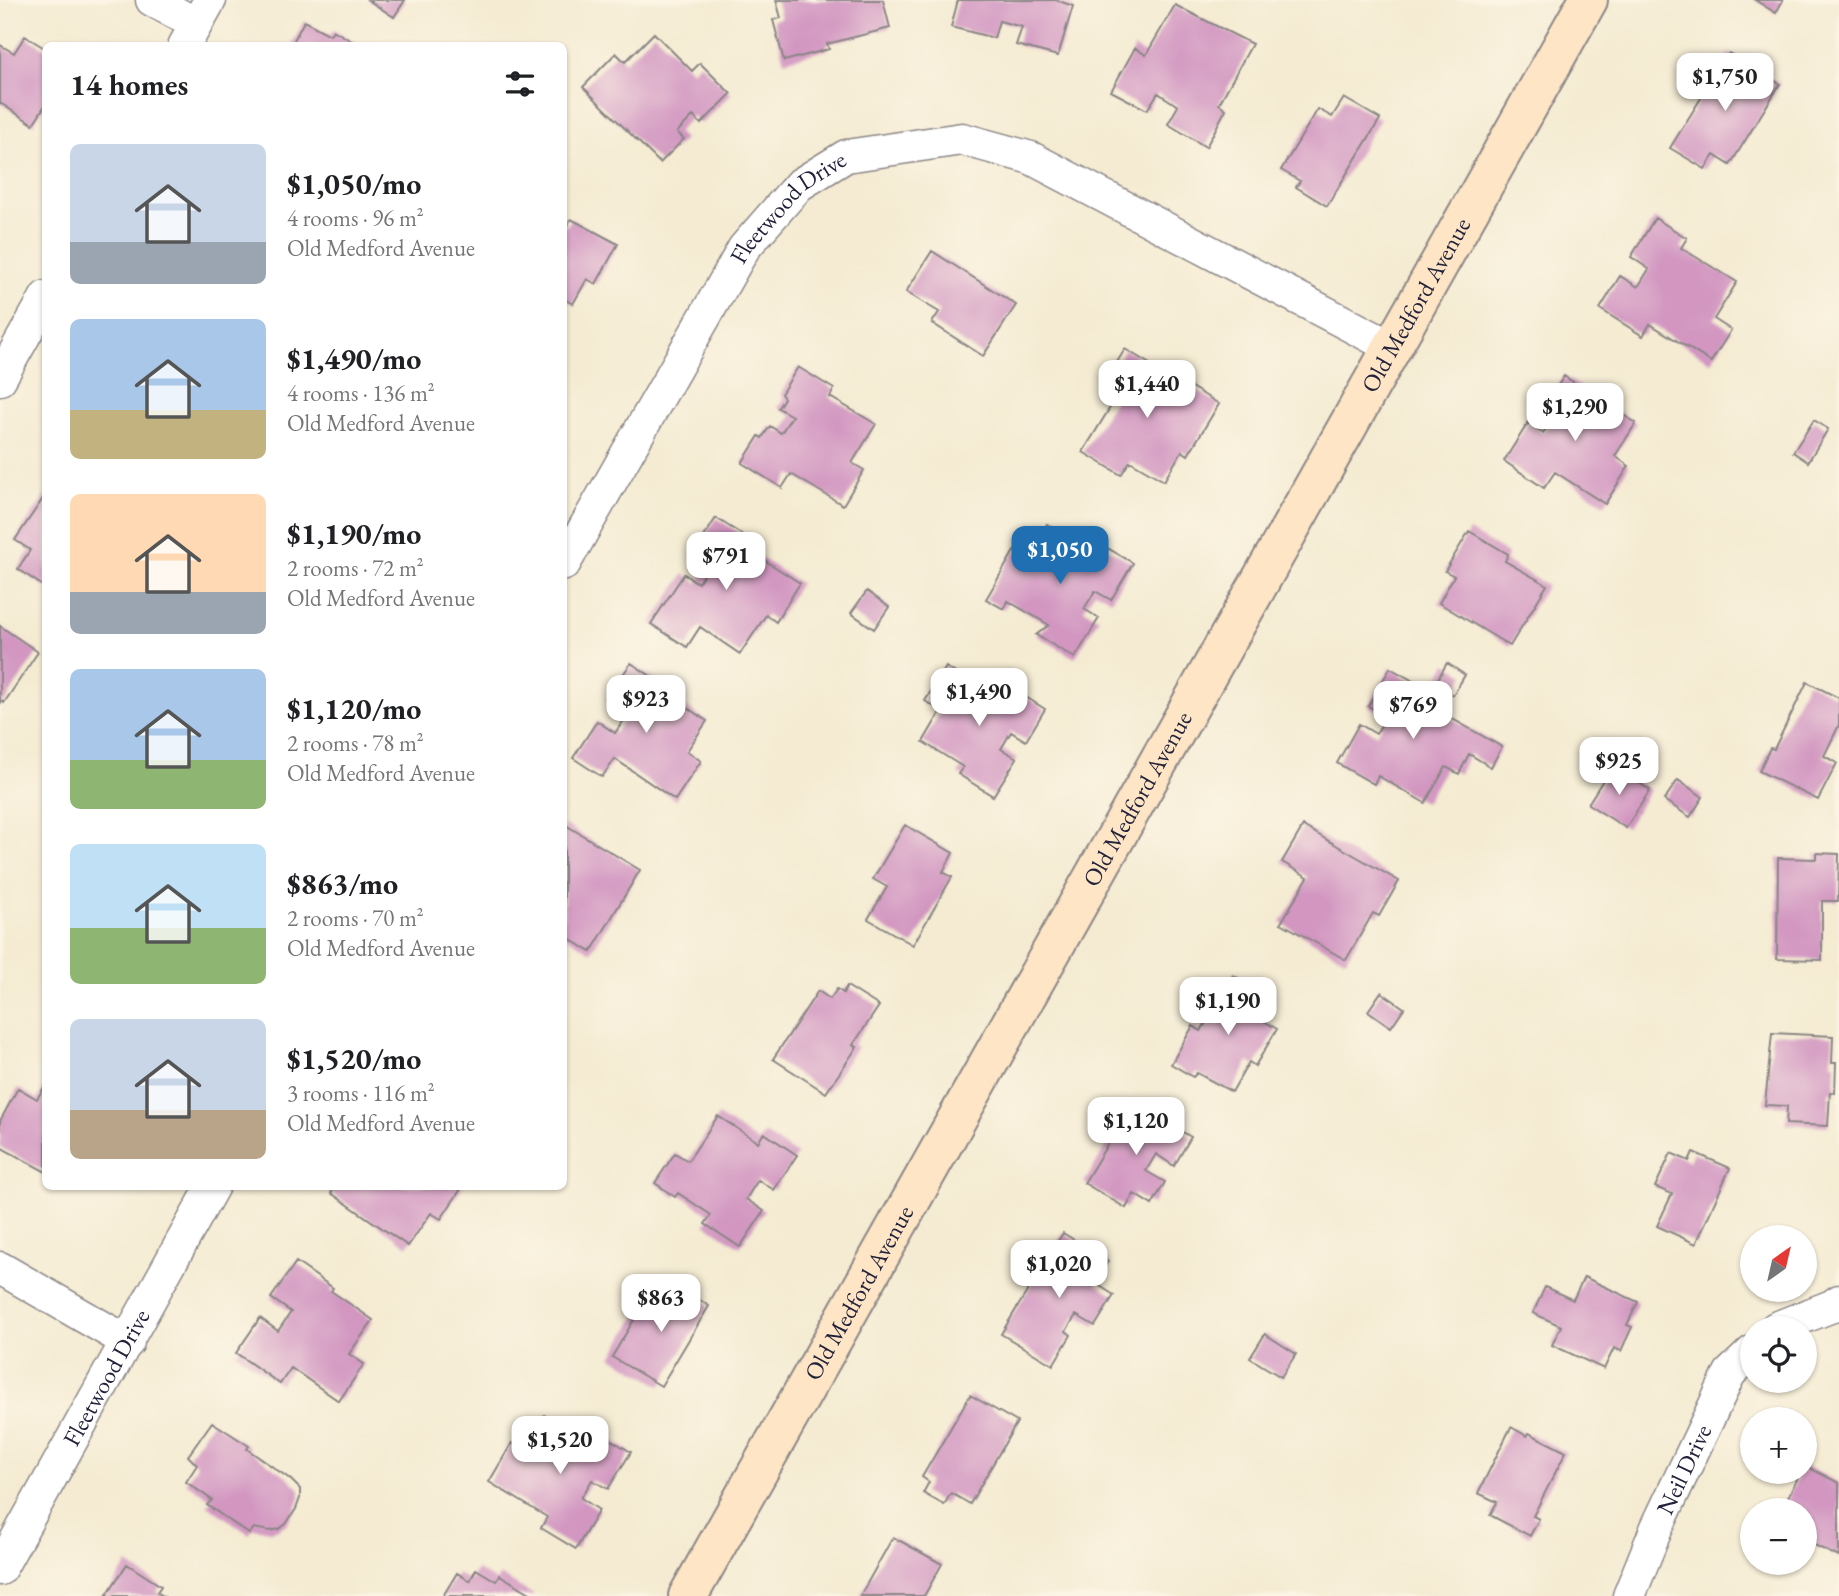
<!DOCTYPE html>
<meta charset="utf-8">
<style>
body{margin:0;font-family:"EB Garamond",serif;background:#f2f2f2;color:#202124;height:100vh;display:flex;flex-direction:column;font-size:26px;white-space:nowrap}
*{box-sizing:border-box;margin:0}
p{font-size:23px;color:#757577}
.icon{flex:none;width:38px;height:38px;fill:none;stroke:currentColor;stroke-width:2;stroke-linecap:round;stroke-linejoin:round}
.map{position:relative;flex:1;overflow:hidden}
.details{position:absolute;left:42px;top:42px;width:525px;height:1148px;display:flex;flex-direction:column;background:#fff;border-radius:10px;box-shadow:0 2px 5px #0004}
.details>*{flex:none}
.needle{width:46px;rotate:34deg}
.tools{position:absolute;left:1740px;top:1225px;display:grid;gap:14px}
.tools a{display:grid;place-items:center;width:77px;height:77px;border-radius:50%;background:#fff;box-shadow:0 2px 5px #0004;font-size:35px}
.price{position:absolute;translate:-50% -60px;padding:0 16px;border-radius:14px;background:#fff;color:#222;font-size:23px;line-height:46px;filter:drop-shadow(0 2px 4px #0008)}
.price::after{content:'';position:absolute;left:50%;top:42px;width:21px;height:16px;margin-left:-10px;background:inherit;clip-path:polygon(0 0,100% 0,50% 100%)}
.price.selected{background:#1f6fb2;color:#fff}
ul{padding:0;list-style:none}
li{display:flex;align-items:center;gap:21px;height:175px;padding:0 28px}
li span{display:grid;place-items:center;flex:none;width:196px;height:140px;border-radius:10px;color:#555}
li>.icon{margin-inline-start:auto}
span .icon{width:84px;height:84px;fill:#fffc;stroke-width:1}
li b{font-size:30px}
h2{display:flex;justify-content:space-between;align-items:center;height:84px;padding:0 28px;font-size:30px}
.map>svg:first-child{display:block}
.building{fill:#d296c1}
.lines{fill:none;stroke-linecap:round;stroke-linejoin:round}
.street-casing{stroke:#8b8686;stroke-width:35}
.secondary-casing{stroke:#8b8686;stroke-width:42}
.street{stroke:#fff;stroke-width:32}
.secondary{stroke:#fde5c5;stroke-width:38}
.labels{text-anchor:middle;stroke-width:7;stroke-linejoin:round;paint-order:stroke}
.street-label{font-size:24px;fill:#22223b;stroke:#fcf5e5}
</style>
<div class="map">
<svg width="1839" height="1596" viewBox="0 0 1839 1596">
<rect width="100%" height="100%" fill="#fcf5e5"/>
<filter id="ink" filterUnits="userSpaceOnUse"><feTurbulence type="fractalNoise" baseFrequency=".0143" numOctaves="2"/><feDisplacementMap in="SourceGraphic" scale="14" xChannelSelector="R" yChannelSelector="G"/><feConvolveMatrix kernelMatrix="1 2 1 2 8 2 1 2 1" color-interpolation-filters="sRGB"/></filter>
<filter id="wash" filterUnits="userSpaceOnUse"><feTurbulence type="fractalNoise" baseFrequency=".00686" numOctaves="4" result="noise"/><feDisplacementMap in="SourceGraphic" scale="28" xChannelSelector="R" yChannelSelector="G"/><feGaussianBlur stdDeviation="1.57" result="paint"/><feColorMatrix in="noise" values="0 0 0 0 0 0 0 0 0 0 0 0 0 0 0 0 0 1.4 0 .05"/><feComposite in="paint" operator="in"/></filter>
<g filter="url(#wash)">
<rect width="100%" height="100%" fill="#f4ebd2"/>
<g id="blocks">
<!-- building -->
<path class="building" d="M368,0H405L394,17Z
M776,0H883L890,28L827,44L829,49L784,61L773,20L781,18Z
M958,0H1056L1073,6L1058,56L1016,45L1022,27L999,21L994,38L951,27Z
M1755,0H1783L1776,13Z
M1175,5L1252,44L1219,104L1226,109L1206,147L1168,124L1178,106L1158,93L1147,110L1111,91L1135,48L1146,55Z
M304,21L330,35L333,30L360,46H291Z
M654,33L692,71L700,63L731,94L701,124L693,116L677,132L684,139L660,163L583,87L616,53L625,62Z
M25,36L46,49V104L33,124L0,103V45L14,53Z
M1729,53L1780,84L1730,165L1714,155L1705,169L1670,148Z
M1344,98L1380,119L1327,206L1296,187L1300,181L1281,170L1318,109L1332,117Z
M1655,218L1687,238L1681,248L1737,282L1714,319L1731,330L1711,362L1650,324L1643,336L1600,309L1620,276L1638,287L1649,269L1631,257Z
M571,219L618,244L596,284L587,279L573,304L564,299V224L567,226Z
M932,251L1016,305L983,356L932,323L939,312L906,292Z
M1125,349L1163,372L1153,389L1171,400L1183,382L1219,404L1188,455L1182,451L1164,481L1130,461L1121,475L1083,452L1117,396L1102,387Z
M798,367L834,389L830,397L876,424L852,463L864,470L843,505L791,474L782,488L742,463L759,436L762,438L770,426L781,433L792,416L778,408L784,398L781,394Z
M1564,376L1636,423L1615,456L1629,466L1605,504L1555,472L1544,488L1504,461L1528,423L1543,433L1554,416L1543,409Z
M1814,420L1828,429L1808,462L1793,452Z
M46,494V588L18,569L30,550L15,540Z
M716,518L755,543L750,551L800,583L776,622L766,615L740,654L700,627L687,647L651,624L684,574L698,583L708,567L691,557Z
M1047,524L1092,551L1097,542L1133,563L1111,600L1095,591L1084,609L1099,618L1075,658L1036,635L1049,625L1008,601L1004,609L986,599L1014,551L1027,558Z
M1469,531L1508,554L1505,561L1547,585L1510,646L1439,603L1454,576L1445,571Z
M867,591L889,607L874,629L851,613Z
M0,626L38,652L4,703L2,701L0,704Z
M631,663L666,686L662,691L707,721L687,751L701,761L675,800L615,759L602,777L573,758L597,721L615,733L628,714L606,699Z
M1447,663L1465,675L1453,695L1435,684Z
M946,667L999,700L1008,686L1045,709L1026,741L1011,732L1001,749L1017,758L993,796L958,774L963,767L923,742L941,711L925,701Z
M1390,668L1433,692L1426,704L1502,747L1491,767L1469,754L1459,774L1446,767L1425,803L1378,776L1374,784L1337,763L1359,724L1376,734L1387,716L1368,706Z
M1807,682L1839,698V725L1824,756L1837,763L1818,800L1759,771L1770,748L1774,749Z
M1612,766L1650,790L1626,828L1588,804Z
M1678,780L1703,797L1690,817L1664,800Z
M564,824L640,870L591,952L564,935Z
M905,825L953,853L943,872L952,877L913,945L868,919L887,887L873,879Z
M1303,826L1399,881L1379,916L1373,913L1346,960L1281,923L1308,877L1282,862Z
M1816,853L1839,854L1838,901H1822V960L1777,959L1778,858L1816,859Z
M1233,975L1271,997L1259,1018L1277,1029L1255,1066L1249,1062L1232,1092L1197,1073L1193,1077L1171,1064L1193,1026L1201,1031Z
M847,986L879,1006L853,1045L857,1047L826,1093L773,1059L818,991L830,999L837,989L843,993Z
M1381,992L1404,1008L1391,1027L1368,1011Z
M1772,1033L1833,1036L1832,1063H1836L1835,1093L1830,1092L1828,1126L1786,1124L1787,1106L1765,1105Z
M46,1084V1172L0,1147V1121L18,1088L37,1099Z
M1133,1102L1191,1137L1174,1166L1156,1154L1146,1171L1165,1182L1152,1205L1134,1194L1126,1208L1084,1183Z
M718,1116L758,1142L764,1133L797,1155L774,1190L758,1180L746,1199L764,1211L740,1247L705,1224L711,1215L678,1193L675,1197L655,1183L675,1153L688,1161Z
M1693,1152L1730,1168L1696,1244L1657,1226L1672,1194L1655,1187L1671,1153L1689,1161Z
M336,1186H463L441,1219L431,1213L408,1246L331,1193Z
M1063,1233L1108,1261L1095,1283L1114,1295L1095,1326L1076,1315L1066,1331L1071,1335L1053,1365L1001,1334Z
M296,1262L333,1288L331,1291L373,1320L349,1354L364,1364L339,1401L291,1368L280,1384L236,1353L260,1318L278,1331L291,1312L271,1298Z
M1584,1277L1638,1302L1627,1325L1632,1327L1621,1351L1614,1348L1604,1369L1552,1345L1561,1326L1533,1313L1545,1287L1573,1300Z
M670,1281L709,1306L661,1386L612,1357L642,1306L651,1312Z
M1265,1334L1296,1354L1281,1377L1250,1358Z
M970,1395L1017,1422L970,1504L951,1493L944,1505L923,1493L929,1482L922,1477Z
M544,1415L588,1441L595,1430L631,1452L608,1489L592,1480L581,1498L599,1510L576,1549L541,1528L547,1517L489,1482L512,1443L523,1450Z
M212,1422L249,1446L247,1449L290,1479L300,1489V1498L296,1509L286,1524L279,1529L270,1531L254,1528L249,1534L207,1505L212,1500L186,1482L197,1465L188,1456Z
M1511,1427L1527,1436L1529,1433L1566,1452L1533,1516L1539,1519L1530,1536L1490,1515L1497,1502L1478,1493Z
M1804,1465L1839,1483V1557L1804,1540V1510H1781L1801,1472H1804Z
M893,1537L942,1564L924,1596H860Z
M127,1564L161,1586L157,1592L163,1596H106Z
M476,1569L496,1581L500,1575L535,1596H443L457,1573L470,1581Z"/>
</g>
</g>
<g filter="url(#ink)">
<use href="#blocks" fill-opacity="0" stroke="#8b8686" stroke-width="2"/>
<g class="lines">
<defs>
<g id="street">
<path d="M152,0L196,24"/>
<path d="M184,46L210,0"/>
<path d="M0,379L46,297"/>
<path id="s1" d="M564,564L744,248L799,185L846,156L962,139L1031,158L1393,348"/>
<path d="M0,1268L128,1342"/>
<path d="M1776,1328L1832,1306L1839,1301"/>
<path id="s2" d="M0,1569L213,1186"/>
<path id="s3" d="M1629,1596L1657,1527L1730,1373L1752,1352"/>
</g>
<g id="secondary">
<path id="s4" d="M688,1596L1588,0"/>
</g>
</defs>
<!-- street casing -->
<use href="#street" class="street-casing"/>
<!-- secondary casing -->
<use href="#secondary" class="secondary-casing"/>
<!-- street -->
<use href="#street" class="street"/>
<!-- secondary -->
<use href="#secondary" class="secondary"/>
</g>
</g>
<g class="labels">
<!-- street labels -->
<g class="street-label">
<text dy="8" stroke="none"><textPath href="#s1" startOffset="424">Fleetwood Drive</textPath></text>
<text dy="8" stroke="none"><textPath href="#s4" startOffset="1482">Old Medford Avenue</textPath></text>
<text dy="8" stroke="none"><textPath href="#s4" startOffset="915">Old Medford Avenue</textPath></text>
<text dy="8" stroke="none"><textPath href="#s4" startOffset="348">Old Medford Avenue</textPath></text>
<text dy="8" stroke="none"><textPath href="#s2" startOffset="219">Fleetwood Drive</textPath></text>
<text dy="8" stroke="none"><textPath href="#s3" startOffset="138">Neil Drive</textPath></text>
</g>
</g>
</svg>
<div class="tools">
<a><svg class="needle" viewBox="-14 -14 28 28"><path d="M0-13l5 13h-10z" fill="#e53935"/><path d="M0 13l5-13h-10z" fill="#757577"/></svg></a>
<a><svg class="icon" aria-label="locate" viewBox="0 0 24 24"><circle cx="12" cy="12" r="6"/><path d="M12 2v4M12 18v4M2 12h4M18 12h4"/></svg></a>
<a>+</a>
<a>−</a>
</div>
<b class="price" style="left:1725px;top:113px">$1,750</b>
<b class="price" style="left:1147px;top:420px">$1,440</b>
<b class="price" style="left:1575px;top:443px">$1,290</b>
<b class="price selected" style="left:1060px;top:586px">$1,050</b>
<b class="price" style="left:726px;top:592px">$791</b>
<b class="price" style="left:979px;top:728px">$1,490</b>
<b class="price" style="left:646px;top:735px">$923</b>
<b class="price" style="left:1413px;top:741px">$769</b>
<b class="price" style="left:1619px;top:797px">$925</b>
<b class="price" style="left:1228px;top:1037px">$1,190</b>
<b class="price" style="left:1136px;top:1157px">$1,120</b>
<b class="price" style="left:1059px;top:1300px">$1,020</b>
<b class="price" style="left:661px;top:1334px">$863</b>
<b class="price" style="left:560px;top:1476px">$1,520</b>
<section class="details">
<h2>14 homes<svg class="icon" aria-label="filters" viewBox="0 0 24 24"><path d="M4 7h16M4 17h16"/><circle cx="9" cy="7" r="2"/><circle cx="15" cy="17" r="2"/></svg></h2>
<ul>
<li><span style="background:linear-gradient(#c9d6e8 70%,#9aa5b1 0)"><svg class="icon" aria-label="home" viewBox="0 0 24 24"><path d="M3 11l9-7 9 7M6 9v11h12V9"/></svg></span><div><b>$1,050/mo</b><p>4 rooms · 96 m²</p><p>Old Medford Avenue</p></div></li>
<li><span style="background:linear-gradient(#a9c7e8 65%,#c2b280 0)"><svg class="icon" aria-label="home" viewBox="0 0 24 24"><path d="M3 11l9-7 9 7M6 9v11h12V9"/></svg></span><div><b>$1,490/mo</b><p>4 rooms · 136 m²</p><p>Old Medford Avenue</p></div></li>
<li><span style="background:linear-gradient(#ffd9b3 70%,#9aa5b1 0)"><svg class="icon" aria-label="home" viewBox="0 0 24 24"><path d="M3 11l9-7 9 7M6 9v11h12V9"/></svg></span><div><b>$1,190/mo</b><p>2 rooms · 72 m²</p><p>Old Medford Avenue</p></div></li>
<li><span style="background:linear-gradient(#a9c7e8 65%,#8fb573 0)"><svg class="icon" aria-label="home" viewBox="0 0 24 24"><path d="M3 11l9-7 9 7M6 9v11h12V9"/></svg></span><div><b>$1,120/mo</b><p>2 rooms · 78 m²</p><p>Old Medford Avenue</p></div></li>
<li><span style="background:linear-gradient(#bfe0f5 60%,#8fb573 0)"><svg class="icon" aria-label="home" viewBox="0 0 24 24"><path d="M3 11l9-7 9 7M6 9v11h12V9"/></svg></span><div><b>$863/mo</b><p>2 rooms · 70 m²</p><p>Old Medford Avenue</p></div></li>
<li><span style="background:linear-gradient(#c9d6e8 65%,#b9a48a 0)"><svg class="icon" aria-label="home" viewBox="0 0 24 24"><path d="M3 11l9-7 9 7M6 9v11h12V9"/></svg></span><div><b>$1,520/mo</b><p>3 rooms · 116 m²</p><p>Old Medford Avenue</p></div></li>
</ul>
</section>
</div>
